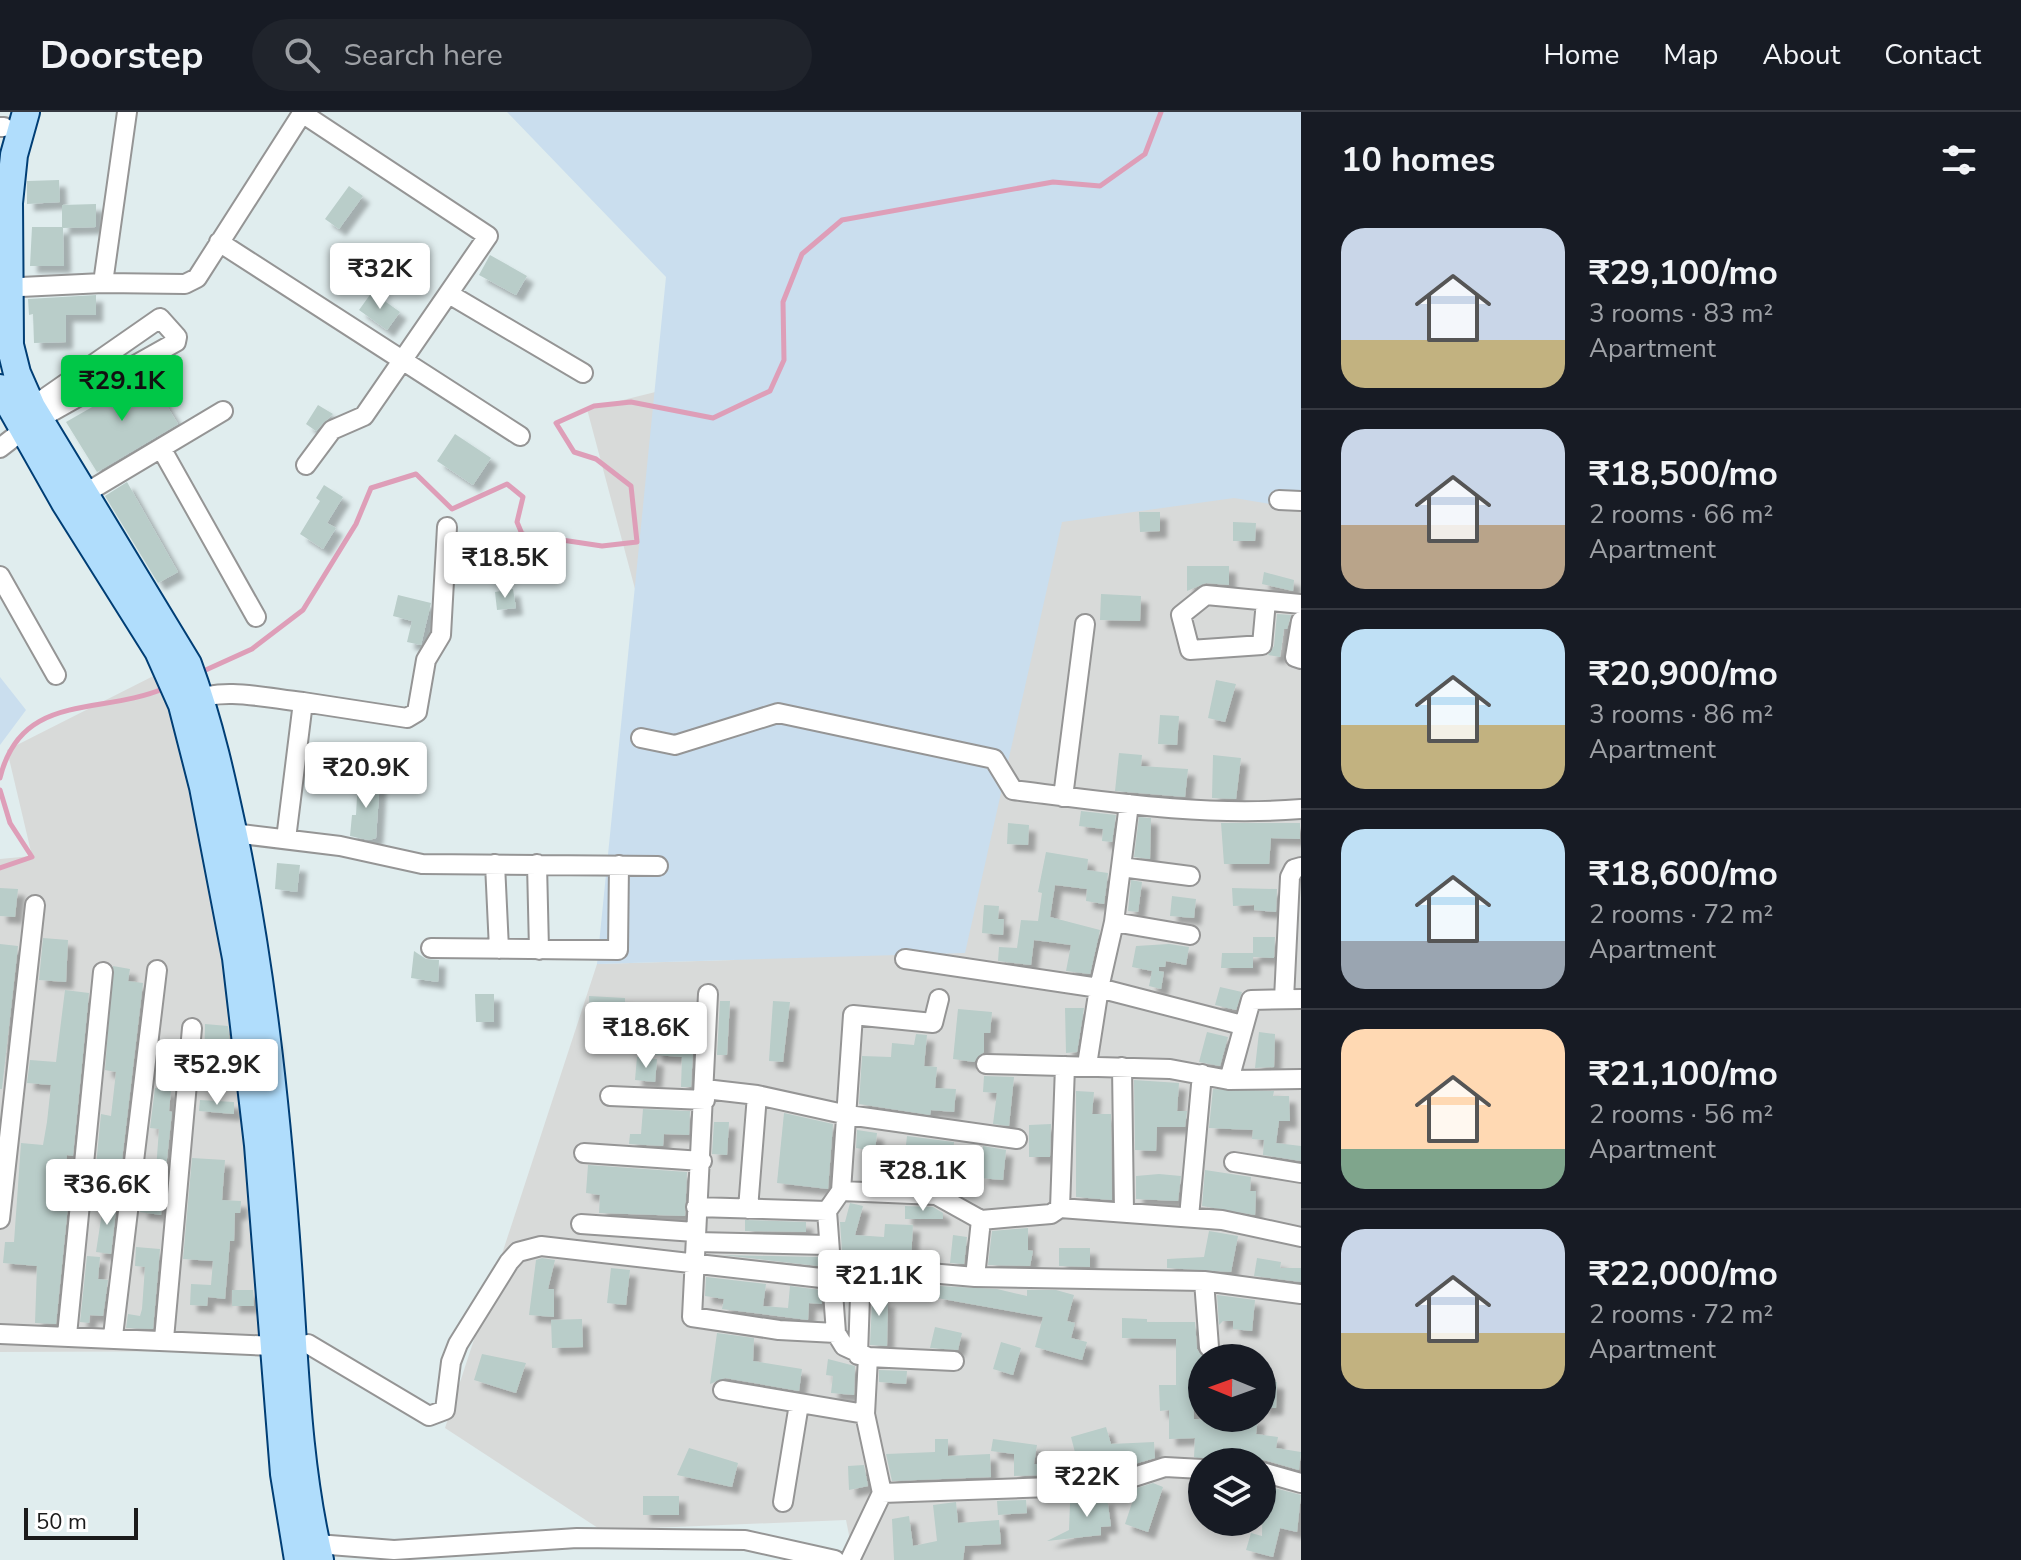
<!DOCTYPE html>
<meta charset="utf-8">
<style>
body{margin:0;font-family:"Nunito Sans",sans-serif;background:#20242c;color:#f1f3f6;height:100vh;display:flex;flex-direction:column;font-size:30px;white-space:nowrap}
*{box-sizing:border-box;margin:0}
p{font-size:26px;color:#9ea1a6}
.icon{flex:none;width:44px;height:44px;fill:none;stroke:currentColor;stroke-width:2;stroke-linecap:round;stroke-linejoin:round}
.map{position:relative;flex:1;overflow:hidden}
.drawer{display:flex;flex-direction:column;background:#171b24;width:720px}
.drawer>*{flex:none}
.needle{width:52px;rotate:271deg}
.buttons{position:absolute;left:1188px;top:1232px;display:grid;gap:16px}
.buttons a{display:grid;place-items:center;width:88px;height:88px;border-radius:50%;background:#171b24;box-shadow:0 4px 12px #0003;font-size:40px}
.scale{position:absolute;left:24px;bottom:20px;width:114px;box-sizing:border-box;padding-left:8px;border:4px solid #1b1b1b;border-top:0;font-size:22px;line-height:28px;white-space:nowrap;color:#1b1b1b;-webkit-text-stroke:6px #fff;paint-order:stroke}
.price{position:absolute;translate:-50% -68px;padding:0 18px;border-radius:8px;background:#fff;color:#222;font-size:26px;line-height:52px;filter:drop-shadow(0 2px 4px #0008)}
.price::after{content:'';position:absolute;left:50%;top:48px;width:24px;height:18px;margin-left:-12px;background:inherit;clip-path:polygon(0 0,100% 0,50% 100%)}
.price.on{background:#00c747;color:#111}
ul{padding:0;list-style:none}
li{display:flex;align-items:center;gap:24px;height:200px;padding:0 40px}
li+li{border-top:2px solid #363941}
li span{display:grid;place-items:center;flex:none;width:224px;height:160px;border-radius:24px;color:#555}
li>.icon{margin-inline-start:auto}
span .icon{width:96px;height:96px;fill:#fffc;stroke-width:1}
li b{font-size:34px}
h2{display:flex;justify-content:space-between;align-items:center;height:96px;padding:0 40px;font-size:34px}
header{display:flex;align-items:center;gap:48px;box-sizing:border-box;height:112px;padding:0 40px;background:#171b24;border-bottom:2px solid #363941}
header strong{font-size:38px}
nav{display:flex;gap:44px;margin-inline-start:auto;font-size:28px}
.search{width:560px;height:72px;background:#20242c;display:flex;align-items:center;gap:20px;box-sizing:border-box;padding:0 28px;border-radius:44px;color:#9ea1a6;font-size:30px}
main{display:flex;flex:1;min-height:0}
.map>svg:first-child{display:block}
.residential{fill:#d8dad9;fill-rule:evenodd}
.farmland{fill:#cadeee}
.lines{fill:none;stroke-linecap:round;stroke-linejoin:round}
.stream{stroke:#de9eb8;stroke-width:5}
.building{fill:#b9cdc9;filter:url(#shadow)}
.street-casing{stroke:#959595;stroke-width:22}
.secondary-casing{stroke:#003e75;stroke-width:30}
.street{stroke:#fff;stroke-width:18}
.secondary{stroke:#b0ddfc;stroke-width:26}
</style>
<header>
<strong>Doorstep</strong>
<div class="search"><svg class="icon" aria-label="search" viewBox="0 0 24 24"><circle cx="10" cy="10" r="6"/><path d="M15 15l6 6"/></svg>Search here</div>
<nav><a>Home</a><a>Map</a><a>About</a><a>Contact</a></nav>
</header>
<main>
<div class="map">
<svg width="1301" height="1448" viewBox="0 0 1301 1448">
<defs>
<filter id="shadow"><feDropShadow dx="7" dy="7" stdDeviation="2" flood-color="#0004"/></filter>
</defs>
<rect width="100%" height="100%" fill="#e0edee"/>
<!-- residential -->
<path class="residential" d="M1301,0V1448H854L846,1408L601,1418L445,1316L597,852L734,848L587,297L784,248ZM1202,1246H1262V1306H1202ZM1202,1350H1262V1410H1202Z
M185,548L275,1239L0,1240V747L32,744L7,638Z"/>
<!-- farmland -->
<path class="farmland" d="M507,0H1301V397L1234,386L1062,410L965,841L597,852L666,165Z
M0,565L26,598L0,633Z"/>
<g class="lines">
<!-- stream -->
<path class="stream" d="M199,561L252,537L303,498L356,412L371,376L416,362L452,397L507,372L523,385L517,410L522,422L602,434L637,430L631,374L596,347L574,340L556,311L594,294L631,290L713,306L770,279L784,248L783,190L802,142L842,108L1053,70L1100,74L1145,42L1161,0
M0,666C21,579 101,604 165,576
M0,678L10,711L32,745L0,756"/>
</g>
<!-- building -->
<path class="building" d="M59,68L60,90L27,92V69Z
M349,74L363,84L339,117L325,107Z
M96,92V115L63,116L64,154H30L32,115H62V93Z
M490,143L527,164L516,183L479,163Z
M372,180L400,200L387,218L359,198Z
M96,183V203H66V230L34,231L33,202L29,203L28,187Z
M148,263L178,312L97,360L66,310Z
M318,293L333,302L316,319L306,312Z
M455,322L491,346L473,373L437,349Z
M127,370L178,460L158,471L105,384Z
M324,373L343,385L327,411L336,416L323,437L300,422L320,389L316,386Z
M1139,400H1160V419L1140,420Z
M1233,410L1256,411L1255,429H1233Z
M1187,454H1229V473L1206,471L1187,479Z
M1264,460L1294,468L1293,479L1262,472Z
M513,477L516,496L497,498L495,480Z
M1101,482L1141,484L1140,509L1100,508Z
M398,483L431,491L421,533L407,530L412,509L393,504Z
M1277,502L1291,503L1287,517H1284L1280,545L1268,543L1274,534Z
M1216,568L1236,572L1225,610L1208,606Z
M1160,603L1179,604L1177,633L1158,632Z
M318,638L337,639V645L361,647L359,663L318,662Z
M1119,641L1142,643L1141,654L1188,657L1185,685L1115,679Z
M1213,643L1241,646L1236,687L1212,686Z
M358,666L380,668L376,726L369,728L350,724L352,703H356Z
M1081,699L1116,703L1112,730L1102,729L1103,717L1079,714Z
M1139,705L1151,706L1150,747L1134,745Z
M1008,711L1029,713L1028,733L1007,732Z
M1221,711H1300V727L1271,726L1269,752H1224Z
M1046,740L1088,747L1087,758L1108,761L1104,792L1086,789L1087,777L1055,773L1050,805L1100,818L1090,862L1066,859L1071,833L1034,828L1031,853L998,849L999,835L1017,836L1021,808L1038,809L1042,781L1038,780Z
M277,751L300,753L297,780L275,777Z
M1131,768L1142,770L1138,800L1128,799Z
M0,776L18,777L15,805L0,804Z
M1232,776L1277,777L1276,800L1254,798V793L1233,794Z
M1172,784L1196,787L1194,806L1170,804Z
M984,793L999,794L998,807H1004L1003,823L982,821Z
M1253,825H1275L1274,846L1253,845V856H1221L1222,841H1253Z
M43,826L68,828L66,870L39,868Z
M0,832L18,834L2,977H0Z
M1169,832L1189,835L1186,853L1166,849L1165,855H1159V859L1164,860L1161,877L1149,874L1152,859L1132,855L1136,834Z
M414,839L426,847L439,848L438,870L411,866Z
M113,854L130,857L128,869L143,871L122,1048L110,1047L107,1086L93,1085L101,1002L111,1004L116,960L105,958Z
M1220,875L1242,880L1236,898L1215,893Z
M65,878L89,881L73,1044L67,1043L64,1074H70L56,1212L35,1211L37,1154L3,1151L5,1130H14L21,1031L43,1033L47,1010L51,973L27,971L30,948L56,950Z
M475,882H494V910H476Z
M589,884L625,886V911L590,910Z
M720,889H730L727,943H717Z
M773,889L790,890L783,950L769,949Z
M1065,896H1084L1077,940L1066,941Z
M958,897L992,900L990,921H984V940L974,950L953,947Z
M205,912L228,914L233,961L204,959Z
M656,917L694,920L691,975H681L682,945L655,943Z
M1207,920L1228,925L1220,954L1199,950Z
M1259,920L1275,922L1274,955L1255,956Z
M916,922L927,923L924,954L937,955L935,976L956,977L954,1000L931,998L930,1003L859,992L862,944L891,945L892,931L914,933Z
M637,945L657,947L655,970L635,968Z
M984,964L1014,965L1009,1014L993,1012L997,981L983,980Z
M1134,968L1179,971L1177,999H1187L1185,1015H1157L1156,1039L1135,1038Z
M155,976L171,978L169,999L172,1000L161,1103L140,1100L149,1058H156L159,1017L150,1016Z
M1213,977L1274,979L1273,984H1289L1290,1009H1279L1276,1031L1301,1034V1049L1263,1043L1264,1028L1252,1027L1253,1018L1209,1016Z
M1076,979L1094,980L1092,1002H1111L1112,1088L1076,1085Z
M200,988L234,990V1002L199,999Z
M643,997L690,999L689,1023L664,1022L663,1034L629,1032L630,1022H641Z
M784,1001L833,1012L828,1077L777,1071Z
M714,1010H729L727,1043L712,1042Z
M1051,1012L1050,1045H1029V1013Z
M857,1018L877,1021L875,1039L856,1036Z
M907,1024L954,1030L953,1047L905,1042Z
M983,1034L1006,1038L1003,1068L980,1066Z
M192,1046L225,1048L222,1088L241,1089L240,1101H235L234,1129H230L225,1187L208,1185L207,1194L190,1193L191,1172L211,1173L213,1149L183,1147Z
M883,1046L905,1049L902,1070L880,1069Z
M588,1053L687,1060L685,1104L599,1101L600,1083L586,1081Z
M1205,1058L1251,1065L1250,1079H1256L1255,1103L1202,1094Z
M1159,1062L1181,1064L1178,1089L1136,1087V1064Z
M104,1087L117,1089L111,1142L96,1140Z
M850,1091L863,1094L855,1123L884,1125L885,1112L913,1113L911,1147L842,1139L840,1110H845Z
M905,1094L933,1095L943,1101V1107H905Z
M745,1108L806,1110V1120L745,1119Z
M1028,1116V1138L1033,1139L1030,1154L988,1153L992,1119Z
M1209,1119L1238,1124L1231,1160L1167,1156V1147L1204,1145Z
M953,1123L967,1125L964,1152L950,1151Z
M136,1135L160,1137L153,1217L126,1216L128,1202L140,1204L142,1197L145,1155L135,1154Z
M1059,1136H1090V1155L1059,1154Z
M722,1143L818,1145L819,1154Z
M87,1144L100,1145L98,1167L108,1168L103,1204L90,1203L89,1211L80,1210Z
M542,1146L555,1148L548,1177H554V1205L529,1203L536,1148Z
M1257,1146L1281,1150L1280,1156H1301V1170L1254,1164Z
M611,1156L630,1158L626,1193L607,1191Z
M706,1165L766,1172L763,1194L788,1196L790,1174L821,1178L822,1192L809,1191L808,1208L722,1197L724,1187L705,1184Z
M873,1168L880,1169V1188H888L887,1234L870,1233Z
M939,1174L997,1177L1027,1184V1178H1056L1074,1183L1067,1209L1075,1211L1071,1226L1087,1230L1082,1248L1035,1235L1043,1205L937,1186Z
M232,1178H253L254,1194H232Z
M1217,1183L1255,1188L1252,1219L1233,1217V1209H1223L1219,1213Z
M1122,1206L1147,1207V1210H1195L1197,1237L1204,1246L1202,1265H1193L1194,1307L1237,1310V1306H1258L1256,1322L1278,1325L1276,1336L1301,1340L1299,1358L1264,1348L1211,1350L1194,1345L1195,1326L1169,1327V1298L1160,1299L1159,1273H1176V1227L1122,1226Z
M582,1207L583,1235L552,1236L551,1208Z
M935,1215L962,1221L958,1238L930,1236Z
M717,1221L754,1226L753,1249L802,1257L799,1279L725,1266L710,1272Z
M1001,1230L1021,1236L1013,1263L993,1257Z
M482,1242L526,1251L516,1281L474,1268Z
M828,1247L855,1254L854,1283L831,1281L833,1264L826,1263Z
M879,1258L907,1259L906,1272L879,1270Z
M1262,1269L1277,1270L1276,1296H1262Z
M1106,1315L1111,1332L1154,1330L1155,1346L1131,1353L1105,1354L1116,1358L1107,1361L1014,1364V1342L991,1339L993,1327L1037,1333L1034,1352H1078L1071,1325Z
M935,1327H948V1344L990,1342L991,1365L892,1369L886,1342L935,1340Z
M689,1336L738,1351L732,1375L677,1363Z
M864,1353L868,1374L849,1378L848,1354Z
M1153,1371L1163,1375L1148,1420L1125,1412L1137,1376Z
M1263,1373L1301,1383L1297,1420L1280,1416L1273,1445L1246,1438L1251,1421L1262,1424Z
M643,1384H679V1403H643Z
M1107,1386L1111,1414L1101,1415V1423L1047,1429L1069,1418L1070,1391Z
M1026,1388L1027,1401L998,1403L997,1389Z
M956,1390L958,1411L999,1408L1001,1432L965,1434L963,1448H894L892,1407L909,1404L913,1434L937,1429L933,1393Z"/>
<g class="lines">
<defs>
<path id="street" d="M302,1L488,124L364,304L332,318L306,353
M0,15H4
M219,130L520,324
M103,171L127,0
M0,176L103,171L185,172L197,166L303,0
M449,182L583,261
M32,295L160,206L177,225L176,230L39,307
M0,336L22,319
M161,336L256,505
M84,382L223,299
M1279,388L1301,389
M0,464L56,563
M1266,489L1262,533L1190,538L1181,503L1206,483L1301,492
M1301,509L1295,545L1301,547
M192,589C223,574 270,587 303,590
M641,626L675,633L778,601L994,647L1013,678C1108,690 1205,705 1301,697
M1063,685L1085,512
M233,721L340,734L422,752L658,754
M286,727L303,590L407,606L417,600L426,548L441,523L447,415
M495,752L499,837
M537,752L539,838
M1121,755L1190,764
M1114,810L1190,823
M431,836L618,838L619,753
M905,847L1099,876L1242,913
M708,882L692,1205L779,1218L836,1221
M1284,887L1290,765L1294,757L1301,755
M986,952L1170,957L1229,968L1301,967
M1087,953L1099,876L1114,810L1129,692
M1122,955L1124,1100
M1229,968L1251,888L1301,887
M705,977L757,983L748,1097
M757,983L848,1003L1017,1027
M610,984L705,988
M584,1041L702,1049
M1234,1050L1301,1061
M841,1079L936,1083L981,1108L1051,1102L1060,1096L1222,1108L1301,1125
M696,1095L827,1099
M1060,1096L1065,954
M1189,1105L1202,962
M0,1107L35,793
M581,1112L695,1120
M696,1130L828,1133
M975,1165L1204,1169
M0,1222L274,1234
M67,1223L103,860
M113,1224L157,858
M164,1227L192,916
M308,1232L429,1304L445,1298L451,1250L458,1232L509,1150L518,1140L541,1134L830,1167
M1209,1235L1204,1169L1301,1182
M858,1243L861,1155L975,1165L981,1108
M868,1245L954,1249
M723,1278L865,1302
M1262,1360L1301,1371
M882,1381L1109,1373L1165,1355L1202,1357
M783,1390L799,1292
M317,1432L394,1438L577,1426L745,1428L835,1448
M850,1448L882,1381L865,1302L868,1245L844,1234L836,1221L827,1099L841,1079L853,903L933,911L939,887"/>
<path id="secondary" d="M26,0L14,43L9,91L10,233L17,261L32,295L188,552C210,611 223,672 236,733C264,873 278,1012 288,1153C295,1251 297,1352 320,1448
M0,276L65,391L158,539L182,593L203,675L236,846L258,1033L284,1362L298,1448"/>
</defs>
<!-- street casing -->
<use href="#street" class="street-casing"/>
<!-- secondary casing -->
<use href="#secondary" class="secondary-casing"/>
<!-- street -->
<use href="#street" class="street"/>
<!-- secondary -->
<use href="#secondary" class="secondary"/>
</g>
</svg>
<div class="buttons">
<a><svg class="needle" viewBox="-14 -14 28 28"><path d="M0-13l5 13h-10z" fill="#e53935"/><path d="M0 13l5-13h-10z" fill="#9ea1a6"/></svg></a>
<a><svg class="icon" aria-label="layers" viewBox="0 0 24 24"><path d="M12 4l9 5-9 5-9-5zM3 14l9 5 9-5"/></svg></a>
</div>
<div class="scale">50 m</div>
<b class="price" style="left:380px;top:199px">₹32K</b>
<b class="price on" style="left:122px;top:311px">₹29.1K</b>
<b class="price" style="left:505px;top:488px">₹18.5K</b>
<b class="price" style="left:366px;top:698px">₹20.9K</b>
<b class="price" style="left:646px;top:958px">₹18.6K</b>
<b class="price" style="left:217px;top:995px">₹52.9K</b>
<b class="price" style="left:923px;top:1101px">₹28.1K</b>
<b class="price" style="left:107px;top:1115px">₹36.6K</b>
<b class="price" style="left:879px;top:1206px">₹21.1K</b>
<b class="price" style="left:1087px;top:1407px">₹22K</b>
</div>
<section class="drawer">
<h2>10 homes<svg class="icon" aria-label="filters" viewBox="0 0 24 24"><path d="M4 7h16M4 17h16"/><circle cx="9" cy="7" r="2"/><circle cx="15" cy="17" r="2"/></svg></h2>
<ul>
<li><span style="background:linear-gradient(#c9d6e8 70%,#c2b280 0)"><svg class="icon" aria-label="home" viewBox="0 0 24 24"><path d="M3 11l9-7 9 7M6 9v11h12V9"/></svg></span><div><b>₹29,100/mo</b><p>3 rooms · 83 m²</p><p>Apartment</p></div></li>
<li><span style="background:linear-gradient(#c9d6e8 60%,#b9a48a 0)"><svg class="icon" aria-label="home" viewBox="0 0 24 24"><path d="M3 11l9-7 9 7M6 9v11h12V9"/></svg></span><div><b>₹18,500/mo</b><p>2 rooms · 66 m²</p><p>Apartment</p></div></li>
<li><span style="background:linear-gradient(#bfe0f5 60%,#c2b280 0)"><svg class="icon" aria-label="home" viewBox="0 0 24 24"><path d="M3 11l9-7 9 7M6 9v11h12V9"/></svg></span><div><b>₹20,900/mo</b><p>3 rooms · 86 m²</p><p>Apartment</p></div></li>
<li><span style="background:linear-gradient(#bfe0f5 70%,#9aa5b1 0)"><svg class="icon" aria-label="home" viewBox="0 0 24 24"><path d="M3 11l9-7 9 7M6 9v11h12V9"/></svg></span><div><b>₹18,600/mo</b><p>2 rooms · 72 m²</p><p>Apartment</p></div></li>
<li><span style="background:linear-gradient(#ffd9b3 75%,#7fa58c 0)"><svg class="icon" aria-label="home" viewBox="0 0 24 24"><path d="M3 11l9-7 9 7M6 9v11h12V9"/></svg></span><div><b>₹21,100/mo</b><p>2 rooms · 56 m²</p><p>Apartment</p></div></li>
<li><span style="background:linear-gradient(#c9d6e8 65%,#c2b280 0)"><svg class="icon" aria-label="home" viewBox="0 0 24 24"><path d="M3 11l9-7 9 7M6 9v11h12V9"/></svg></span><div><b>₹22,000/mo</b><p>2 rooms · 72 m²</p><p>Apartment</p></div></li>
</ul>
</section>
</main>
